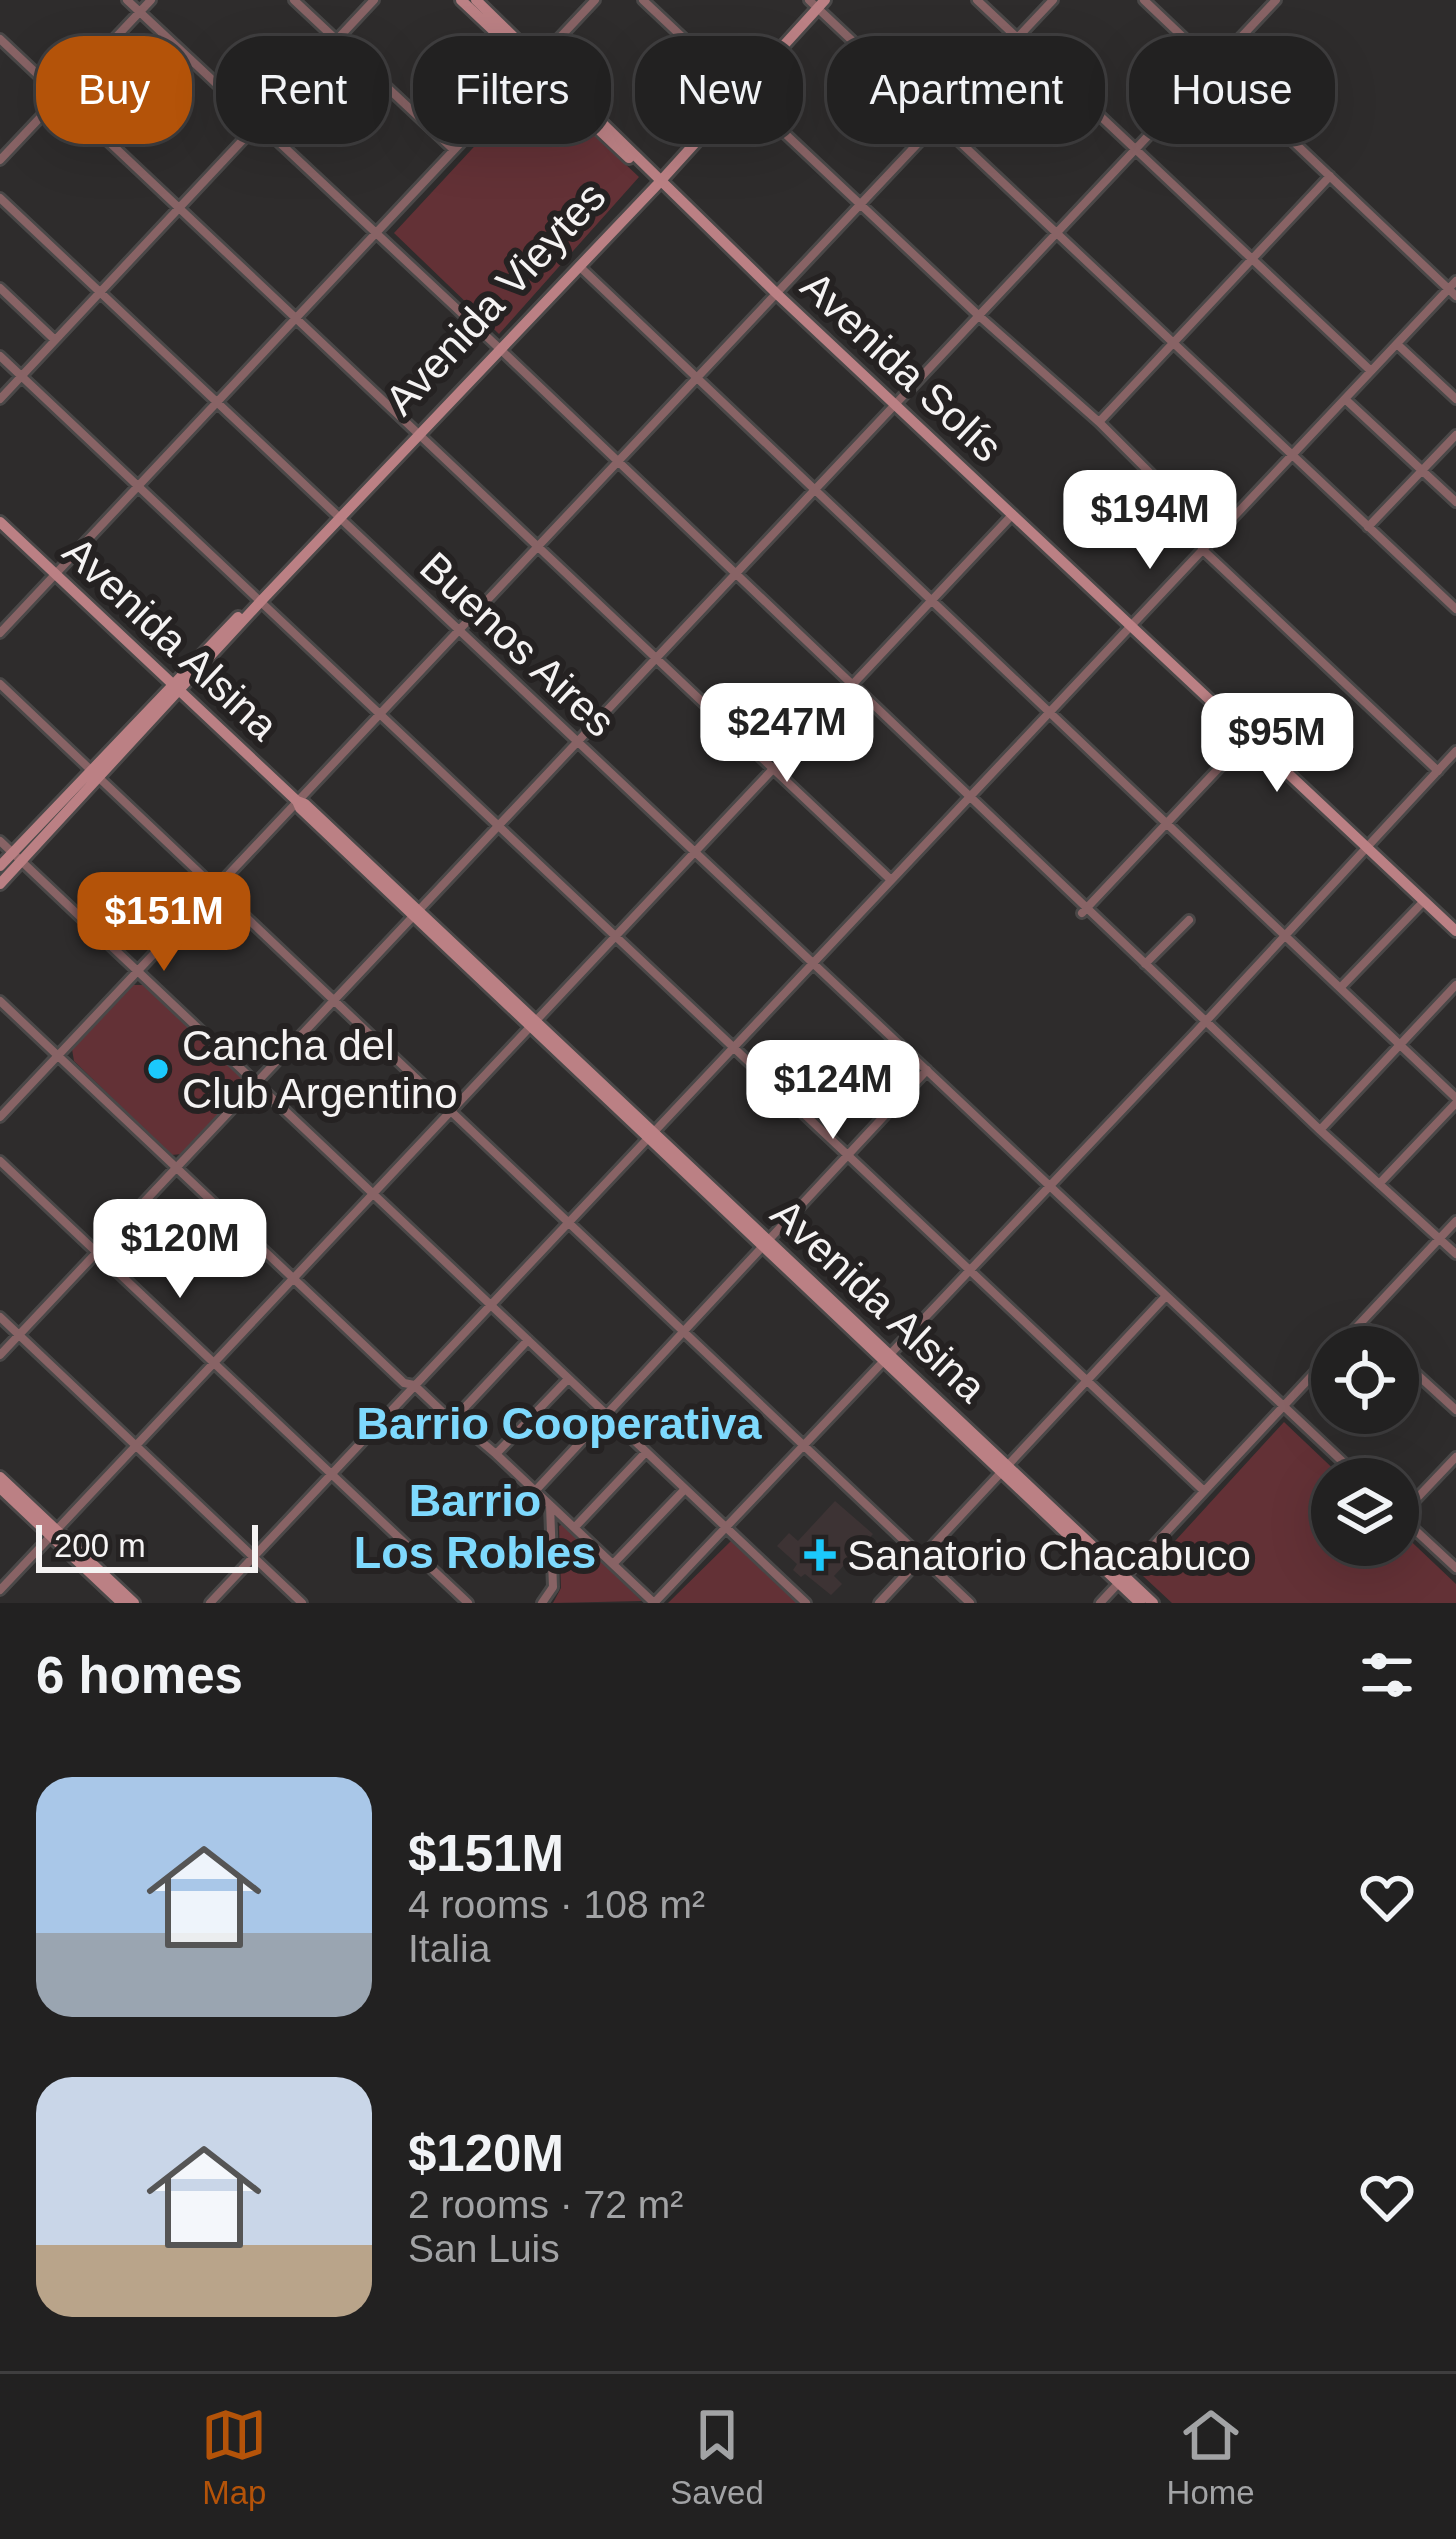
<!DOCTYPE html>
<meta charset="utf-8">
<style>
body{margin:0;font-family:Arial,sans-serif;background:#2a292a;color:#f1f3f6;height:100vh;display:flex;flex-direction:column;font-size:45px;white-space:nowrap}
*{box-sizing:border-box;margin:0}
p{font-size:39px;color:#a2a3a5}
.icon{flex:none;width:66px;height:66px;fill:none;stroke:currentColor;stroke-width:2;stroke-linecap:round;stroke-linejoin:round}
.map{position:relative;height:1603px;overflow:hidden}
.sheet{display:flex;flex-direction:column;background:#222121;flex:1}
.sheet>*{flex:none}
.banner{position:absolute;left:36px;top:36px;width:1386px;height:108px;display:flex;gap:24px}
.tools{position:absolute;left:1311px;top:1326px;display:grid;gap:24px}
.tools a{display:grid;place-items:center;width:108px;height:108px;border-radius:50%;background:#222121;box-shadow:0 12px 48px #0002,0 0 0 3px #3f3e3f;font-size:60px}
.scale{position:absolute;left:36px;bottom:30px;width:222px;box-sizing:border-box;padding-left:12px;border:6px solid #f5f3f3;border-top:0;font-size:33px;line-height:42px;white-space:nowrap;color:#f5f3f3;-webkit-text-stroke:9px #252222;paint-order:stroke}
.price{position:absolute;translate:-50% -102px;padding:0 27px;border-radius:24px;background:#fff;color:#222;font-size:39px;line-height:78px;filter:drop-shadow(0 3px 6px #0008)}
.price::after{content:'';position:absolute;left:50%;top:72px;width:36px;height:27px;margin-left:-18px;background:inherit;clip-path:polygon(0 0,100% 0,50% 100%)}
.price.current{background:#b45309;color:#fff}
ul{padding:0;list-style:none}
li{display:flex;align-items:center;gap:36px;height:300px;padding:0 36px}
li span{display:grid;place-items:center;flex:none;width:336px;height:240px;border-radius:36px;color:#555}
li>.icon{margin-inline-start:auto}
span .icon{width:144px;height:144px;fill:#fffc;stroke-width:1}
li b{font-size:51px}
h2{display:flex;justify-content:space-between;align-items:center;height:144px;padding:0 36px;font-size:51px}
.pill{padding:0 42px;border-radius:48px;background:#222121;box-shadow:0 12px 48px #0002,0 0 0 3px #3f3e3f;font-size:42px;line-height:108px}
.pill.current{background:#b45309;color:#fff}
.dock{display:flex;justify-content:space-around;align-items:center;height:168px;border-top:3px solid #3f3e3f;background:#222121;font-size:33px;color:#a2a3a5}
.dock a{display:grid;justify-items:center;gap:6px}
.dock .current{color:#b45309}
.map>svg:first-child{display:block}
.built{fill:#3d3334}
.park{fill:#633136}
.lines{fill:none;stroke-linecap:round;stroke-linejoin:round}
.street-casing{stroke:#4a4848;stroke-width:14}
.secondary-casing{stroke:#4a4848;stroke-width:16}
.street{stroke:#886365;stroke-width:8}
.secondary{stroke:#bb8084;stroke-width:10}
.poi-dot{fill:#1bc9fc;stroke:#252222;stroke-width:4.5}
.labels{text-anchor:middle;stroke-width:12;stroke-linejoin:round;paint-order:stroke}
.street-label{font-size:42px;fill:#f5f3f3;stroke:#252222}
.poi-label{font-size:42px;fill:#f5f3f3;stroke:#252222;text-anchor:start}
.neighbourhood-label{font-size:45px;font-weight:bold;fill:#7ed9fd;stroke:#252222}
</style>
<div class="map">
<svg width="1456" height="1603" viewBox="0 0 1456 1603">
<rect width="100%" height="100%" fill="#2e2c2c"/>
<!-- built -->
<path class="built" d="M835,1501L873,1534L834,1576L842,1584L831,1595L805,1574L801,1577L793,1570L797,1564L777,1546L789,1533L798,1541Z"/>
<!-- park -->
<path class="park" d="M536,80L639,177L499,334L394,233Z
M132,985H145L242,1078L241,1091L183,1154L171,1155L74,1061L72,1049Z
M1284,1422L1344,1479H1332V1545H1398V1529L1456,1584V1603H1172L1143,1576Z
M563,1524L642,1601L553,1603L561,1588L559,1526Z
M732,1540L799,1603H668Z"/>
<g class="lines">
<defs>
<path id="street" d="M127,0L500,349L1320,1130L1456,1254
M294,0L454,150
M643,0L978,315L1099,422L1214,537
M809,0L1456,609
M977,0L1371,371
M1144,0L1456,296
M0,39L890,879
M0,160L151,0
M0,198L1361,1479
M579,266L1456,1098
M0,288L55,340
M1397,344L1456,399
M0,356L1204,1491
M0,399L374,0
M1345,399L1456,502
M1099,422L1330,176
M1368,527L1456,435
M1202,549L1438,771
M0,633L595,0
M0,684L970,1603
M0,841L806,1603
M1082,913L1249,736
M1145,964L1189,920
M1341,987L1424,901
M0,1001L404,1383L414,1385L452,1421L463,1426L496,1454L654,1603
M0,1117L1053,0
M1320,1130L1456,985
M0,1161L468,1603
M1379,1184L1456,1103
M0,1317L302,1603
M1361,1323L1387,1347
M1338,1347L1456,1221
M0,1355L1276,0
M1398,1357L1456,1410
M452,1421L528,1340
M496,1454L568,1379
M536,1490L927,1070
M1400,1516L1456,1457
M1400,1516L1456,1568
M575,1527L646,1452
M613,1564L685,1489
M0,1590L1013,514
M210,1603L1456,281
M542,1603L553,1587L550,1505
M654,1603L1195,1033L1456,751
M879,1603L1166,1296
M1100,1603L1332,1354"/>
<path id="secondary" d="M461,0L629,158
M476,0L776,293L1456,931
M0,522L297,801
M0,866L238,617
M0,884L261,601L657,185L825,0
M0,1477L134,1603
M0,1488L122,1603
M1140,1603L300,808L297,801L305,804L1153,1603"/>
</defs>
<!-- street casing -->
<use href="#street" class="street-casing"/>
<!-- secondary casing -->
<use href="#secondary" class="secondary-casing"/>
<!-- street -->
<use href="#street" class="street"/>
<!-- secondary -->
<use href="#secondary" class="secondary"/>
</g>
<!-- markers -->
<g class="poi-dot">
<circle cx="158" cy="1069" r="12"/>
<path d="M814 1537h12v12h12v12h-12v12h-12v-12h-12v-12h12z"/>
</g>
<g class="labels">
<!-- street labels -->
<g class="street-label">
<text transform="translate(495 298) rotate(-47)" y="15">Avenida Vieytes</text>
<text transform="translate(902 366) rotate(43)" y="15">Avenida Solís</text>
<text transform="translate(171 638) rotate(43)" y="15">Avenida Alsina</text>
<text transform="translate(518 644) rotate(43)" y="15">Buenos Aires</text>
<text transform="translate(879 1300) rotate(43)" y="15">Avenida Alsina</text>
</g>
<!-- poi labels -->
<g class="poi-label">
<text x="182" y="1060">Cancha del<tspan x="182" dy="48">Club Argentino</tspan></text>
<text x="847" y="1570">Sanatorio Chacabuco</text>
</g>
<!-- neighbourhood labels -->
<g class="neighbourhood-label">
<text x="559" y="1439">Barrio Cooperativa</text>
<text x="475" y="1516">Barrio<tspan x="475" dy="52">Los Robles</tspan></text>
</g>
</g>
</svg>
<div class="tools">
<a><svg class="icon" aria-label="locate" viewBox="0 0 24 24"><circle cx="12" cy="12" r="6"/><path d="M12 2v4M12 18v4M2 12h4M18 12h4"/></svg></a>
<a><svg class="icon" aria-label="layers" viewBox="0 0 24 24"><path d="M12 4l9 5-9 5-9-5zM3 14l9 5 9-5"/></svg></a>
</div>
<div class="scale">200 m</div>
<b class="price" style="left:1150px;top:572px">$194M</b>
<b class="price" style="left:787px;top:785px">$247M</b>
<b class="price" style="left:1277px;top:795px">$95M</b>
<b class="price current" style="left:164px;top:974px">$151M</b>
<b class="price" style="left:833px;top:1142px">$124M</b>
<b class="price" style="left:180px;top:1301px">$120M</b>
<div class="banner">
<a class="pill current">Buy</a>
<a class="pill">Rent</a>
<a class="pill">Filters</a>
<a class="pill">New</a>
<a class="pill">Apartment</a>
<a class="pill">House</a>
</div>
</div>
<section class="sheet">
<h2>6 homes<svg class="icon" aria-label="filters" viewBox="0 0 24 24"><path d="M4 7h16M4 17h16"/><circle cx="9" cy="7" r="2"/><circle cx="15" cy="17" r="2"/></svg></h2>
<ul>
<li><span style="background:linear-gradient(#a9c7e8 65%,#9aa5b1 0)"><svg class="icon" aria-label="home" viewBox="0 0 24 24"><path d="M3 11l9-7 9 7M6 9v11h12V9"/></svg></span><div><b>$151M</b><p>4 rooms · 108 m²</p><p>Italia</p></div><svg class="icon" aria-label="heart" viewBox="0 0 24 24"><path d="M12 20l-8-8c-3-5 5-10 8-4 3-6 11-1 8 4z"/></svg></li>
<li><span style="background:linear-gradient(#c9d6e8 70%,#b9a48a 0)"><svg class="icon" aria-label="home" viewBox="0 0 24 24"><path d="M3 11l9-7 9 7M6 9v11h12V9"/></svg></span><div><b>$120M</b><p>2 rooms · 72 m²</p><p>San Luis</p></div><svg class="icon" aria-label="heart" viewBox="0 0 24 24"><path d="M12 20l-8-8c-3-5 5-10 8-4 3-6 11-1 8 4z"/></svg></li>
</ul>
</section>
<nav class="dock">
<a class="current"><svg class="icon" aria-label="map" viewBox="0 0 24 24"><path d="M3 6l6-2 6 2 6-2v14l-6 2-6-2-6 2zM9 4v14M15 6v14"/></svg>Map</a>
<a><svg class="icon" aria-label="saved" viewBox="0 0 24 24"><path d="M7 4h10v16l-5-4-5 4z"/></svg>Saved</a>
<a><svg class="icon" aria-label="home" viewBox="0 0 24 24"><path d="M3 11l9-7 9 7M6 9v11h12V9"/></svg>Home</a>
</nav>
